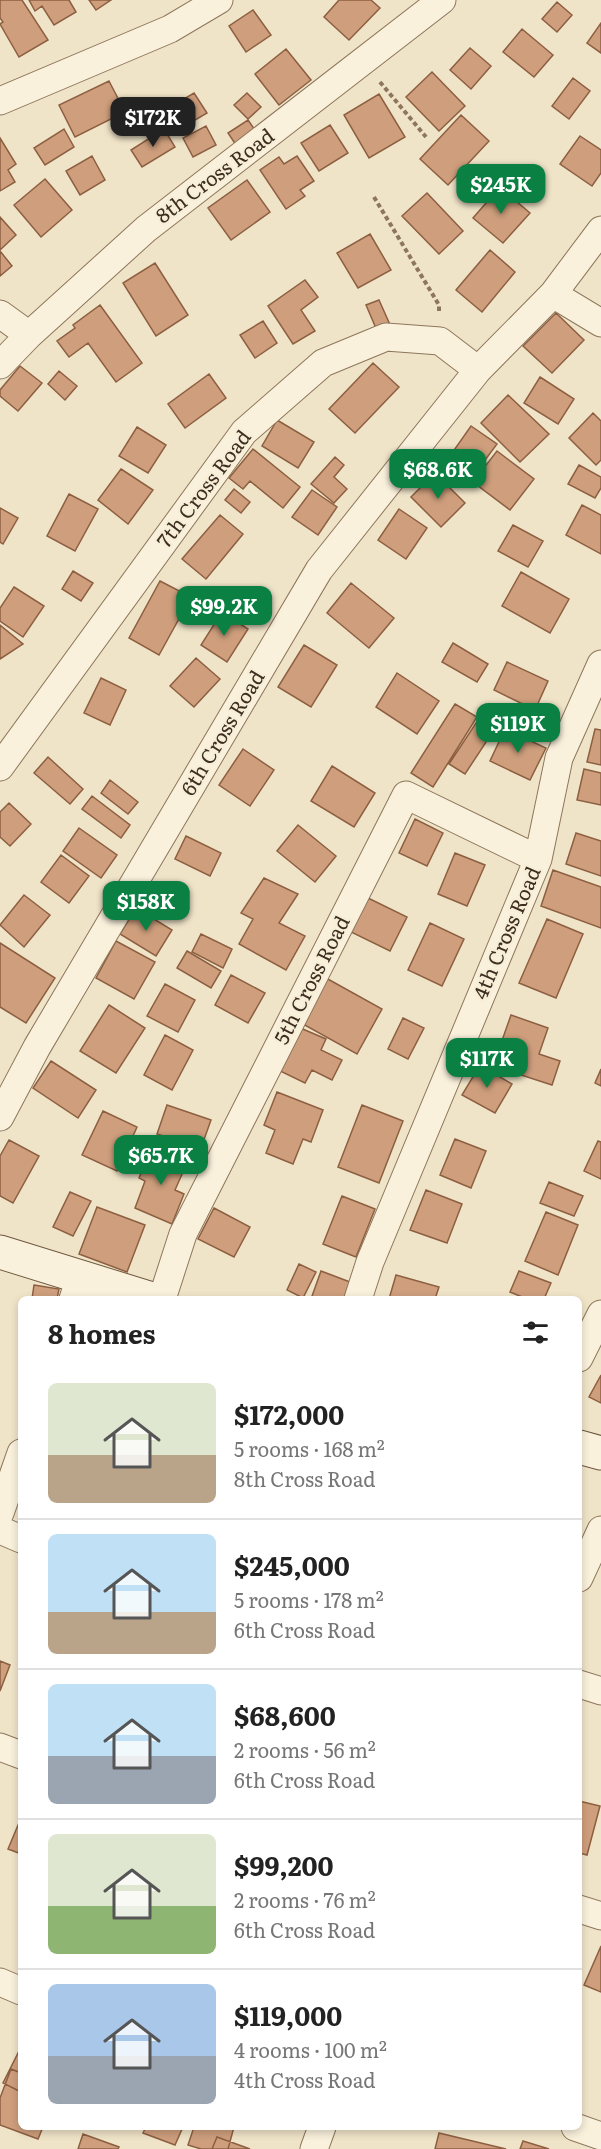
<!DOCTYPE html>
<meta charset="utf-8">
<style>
body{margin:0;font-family:Literata,serif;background:#f6f6f6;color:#222;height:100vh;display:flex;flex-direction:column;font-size:22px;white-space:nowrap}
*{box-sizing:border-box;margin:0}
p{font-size:20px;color:#767676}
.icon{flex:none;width:33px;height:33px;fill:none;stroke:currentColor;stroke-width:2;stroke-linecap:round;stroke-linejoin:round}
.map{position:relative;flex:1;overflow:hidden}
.side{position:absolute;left:18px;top:1296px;width:564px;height:834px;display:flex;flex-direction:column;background:#fff;border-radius:9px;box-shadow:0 3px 9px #0003}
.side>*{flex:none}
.price{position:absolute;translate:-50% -51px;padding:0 14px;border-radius:12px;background:#0b8043;color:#fff;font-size:20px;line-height:39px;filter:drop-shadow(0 2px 3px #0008)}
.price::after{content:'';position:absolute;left:50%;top:36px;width:18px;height:14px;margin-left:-9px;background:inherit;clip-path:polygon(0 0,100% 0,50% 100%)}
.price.selected{background:#222;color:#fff}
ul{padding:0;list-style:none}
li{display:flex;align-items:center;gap:18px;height:150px;padding:0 30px}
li+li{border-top:2px solid #e0e0e0}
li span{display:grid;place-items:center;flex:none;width:168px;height:120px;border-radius:9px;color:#555}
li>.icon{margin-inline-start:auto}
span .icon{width:72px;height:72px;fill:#fffc;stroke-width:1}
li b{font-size:26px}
h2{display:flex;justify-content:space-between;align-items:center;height:72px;padding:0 30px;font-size:26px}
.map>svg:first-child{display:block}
.building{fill:#cf9f7d;stroke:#8d5f41;stroke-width:1.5}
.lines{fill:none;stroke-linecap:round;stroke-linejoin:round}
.street-casing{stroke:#8d765c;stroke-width:29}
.secondary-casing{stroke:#6f573f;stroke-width:35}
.path{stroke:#8d765c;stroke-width:4;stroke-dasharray:4.5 3;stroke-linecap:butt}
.street{stroke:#faf1dc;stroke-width:27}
.secondary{stroke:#faf1dc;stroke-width:33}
.labels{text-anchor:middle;stroke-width:4.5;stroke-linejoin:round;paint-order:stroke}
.street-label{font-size:20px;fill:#3d2e20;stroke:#f7eed8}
</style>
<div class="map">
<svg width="601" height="2149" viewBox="0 0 601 2149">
<rect width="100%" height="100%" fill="#f0e4c8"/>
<!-- building -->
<path class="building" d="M0,0H22L48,40L19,57L0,24L3,22L0,18Z
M29,0H69L76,12L54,25L42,6L35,11Z
M89,0H111L96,10Z
M339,0H371L380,8L349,40L324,17Z
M557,2L572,15L557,32L542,19Z
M253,10L271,35L246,52L229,26Z
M601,23V53L587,43Z
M522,29L553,55L534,77L503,52Z
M470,48L491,66L471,89L450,70Z
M286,49L311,80L279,105L255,74Z
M432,72L465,106L439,131L406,97Z
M573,78L590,91L569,119L552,106Z
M109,81L125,112L75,137L59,105Z
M194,93L207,113L185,126L172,106Z
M247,93L261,107L248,119L234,105Z
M379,94L405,137L369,158L344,115Z
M461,115L489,141L448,185L420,159Z
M248,120L257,133L236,145L228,133Z
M330,125L348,153L319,171L301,143Z
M206,126L216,145L193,157L183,138Z
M64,129L74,147L45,165L34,148Z
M164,129L175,147L142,167L131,150Z
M580,136L601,150V173L592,186L560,164Z
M0,138L16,164L8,170L15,182L0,191Z
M92,156L105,180L80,195L66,171Z
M297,156L314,181L300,190L305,196L286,209L260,170L279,157L284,164Z
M45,179L72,210L41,237L14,205Z
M247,180L270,212L231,240L208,208Z
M500,187L530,213L503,243L473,218Z
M427,193L463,231L439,254L402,216Z
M0,217L16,235L0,250Z
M370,234L391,270L358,288L337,253Z
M490,250L515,272L482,312L456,290Z
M0,251L12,266L0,276Z
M155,263L188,315L156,336L123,283Z
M305,280L318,297L301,310L315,331L293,344L268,306Z
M379,300L391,327L378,333L366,305Z
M100,305L142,363L116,382L88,343L69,357L57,341L75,328L73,325Z
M556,313L584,340L552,373L523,346Z
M263,321L277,343L255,358L240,335Z
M373,363L399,387L355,433L329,409Z
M20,366L42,383L18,411L0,396V390Z
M59,371L77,386L65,400L48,384Z
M209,374L226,398L185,428L168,404Z
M540,377L574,399L558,424L524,403Z
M508,395L549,434L520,462L481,423Z
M593,413L601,421V460L596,465L569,438Z
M277,420L314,442L298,468L262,446Z
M471,426L497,444L477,471L452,453Z
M137,427L166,445L148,473L119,456Z
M253,449L300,487L283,508L250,481L243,489L229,478Z
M497,451L534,479L510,510L473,482Z
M335,457L344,465L334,477L347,489L334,503L311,484Z
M579,465L601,477V488L595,498L568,484Z
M121,469L153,490L128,524L98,500Z
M435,473L465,503L441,527L411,497Z
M234,489L250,502L241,513L225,500Z
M312,490L337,507L318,535L292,517Z
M69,494L98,509L75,551L47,536Z
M582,505L601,515V554L566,535Z
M0,508L18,518L3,544L0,542Z
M399,509L427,528L406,559L378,540Z
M220,515L243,534L206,579L182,559Z
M513,525L543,541L528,567L498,551Z
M73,571L93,583L81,601L62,589Z
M521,572L569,599L550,633L502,606Z
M160,581L191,597L159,655L129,638Z
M351,583L394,618L369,648L327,613Z
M14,587L44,606L23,637L0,621V608Z
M222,612L248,629L227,662L201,645Z
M0,625L23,644L0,659Z
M453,643L488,664L477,682L442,662Z
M304,645L337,665L311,707L278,687Z
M196,658L220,679L194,707L170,686Z
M507,662L548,681L535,710L494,690Z
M397,673L439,701L417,734L376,707Z
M101,678L126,690L110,725L84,713Z
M455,704L477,717L433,787L411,773Z
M478,720L494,730L465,774L449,764Z
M505,729L546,748L530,780L490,761Z
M595,729L601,730V765L587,762Z
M243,749L274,770L250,806L219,785Z
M48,757L83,789L70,804L34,773Z
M332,766L375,793L354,827L311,801Z
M584,769L601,773V805L577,800Z
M110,780L138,802L128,814L101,793Z
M92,796L130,825L121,838L82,809Z
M9,803L31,824L10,846L0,837V812Z
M415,819L443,833L427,866L399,853Z
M298,825L336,856L315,882L277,851Z
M79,828L117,855L101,878L63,851Z
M576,833L601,841V876L566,864Z
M186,836L221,853L210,876L175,859Z
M455,853L485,865L467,906L438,894Z
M61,855L89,876L69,903L41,882Z
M553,870L601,887V928L541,906Z
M264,878L298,894L279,923L305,936L286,970L239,944L253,919L241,913Z
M24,895L50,915L24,947L0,925Z
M366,897L407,917L390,951L349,931Z
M136,908L172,930L156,956L120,934Z
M547,919L583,934L556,998L519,983Z
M430,923L464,939L442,986L408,970Z
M201,934L232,949L223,968L192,952Z
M116,941L155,962L134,999L96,978Z
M0,943L55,978L26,1023L0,1007Z
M187,951L221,971L211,988L177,968Z
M231,975L265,993L248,1023L215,1005Z
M326,978L382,1009L357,1054L301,1023Z
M165,984L195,1000L178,1032L147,1016Z
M109,1005L145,1028L116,1073L80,1051Z
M511,1015L548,1028L539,1054L560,1061L552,1085L493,1066Z
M403,1018L424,1028L408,1059L388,1049Z
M298,1027L326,1039L321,1050L342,1060L332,1080L312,1070L305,1083L278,1070Z
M165,1035L193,1050L172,1090L144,1075Z
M51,1061L96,1090L78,1118L33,1088Z
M480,1065L512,1084L495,1113L462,1095Z
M601,1069V1086L595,1083Z
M277,1092L323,1110L311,1142L303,1139L293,1164L266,1153L275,1130L264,1125Z
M167,1105L211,1120L201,1148L157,1134Z
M362,1105L403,1121L379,1183L338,1167Z
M103,1111L137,1127L117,1171L82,1155Z
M455,1139L486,1151L471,1188L440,1175Z
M9,1140L39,1156L13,1203L0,1196V1156Z
M598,1141L601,1142V1179L584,1171Z
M152,1148L187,1163L175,1190L184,1194L172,1224L135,1208L145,1181L139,1178Z
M549,1182L583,1196L574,1216L540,1203Z
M426,1190L462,1204L447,1243L410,1230Z
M70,1192L91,1201L73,1236L53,1227Z
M342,1196L375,1209L356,1257L323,1244Z
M97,1207L145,1225L127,1272L79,1254Z
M214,1208L250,1227L234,1257L198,1239Z
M546,1212L578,1225L558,1275L525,1261Z
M299,1264L316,1272L303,1298L287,1290Z
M321,1271L350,1282L344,1299H311Z
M519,1271L551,1283L544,1299H527L510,1292Z
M396,1275L439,1287L435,1299H389Z
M34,1285L59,1289L57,1299H32Z
M601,1375V1403L589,1397Z
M0,1661L10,1665L0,1691Z
M579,1801L600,1806L587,1855L579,1853Z
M21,1818V1854L8,1849Z
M601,1946V1992L584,1985Z
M21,2047V2092L3,2083Z
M11,2069L21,2073V2127H43L38,2139L0,2125V2098Z
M146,2127H183L175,2145L143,2133Z
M194,2127H234L228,2149H201L188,2145Z
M439,2133L506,2149H435Z
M83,2134L119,2147L118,2149H78Z
M217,2137L250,2149H212Z
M523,2141L549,2149H520Z"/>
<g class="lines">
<defs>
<path id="street" d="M0,101L170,29L219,0
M553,294L601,323
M0,314L29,335
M0,365L29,335L146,229L442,0
M0,767L244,432L323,363L386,337L440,341L478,370
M0,1117L37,1047L319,570L478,370L553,294L601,230
M73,1299L80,1277
M162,1299L183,1234L406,795L538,859
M358,1299L370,1262L538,859L559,758L601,664
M579,1358L601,1314
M0,1513L21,1453
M0,1530L21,1539
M579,1578L601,1530
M579,1684L601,1691
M0,1747L21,1755
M579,1909L601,1916
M0,1982L21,1991
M575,2127L601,2136
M314,2149L322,2127"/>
<path id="secondary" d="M0,1252L152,1299
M579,1447L601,1453"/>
</defs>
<!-- street casing -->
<use href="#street" class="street-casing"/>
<!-- secondary casing -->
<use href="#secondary" class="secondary-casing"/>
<!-- path -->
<path class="path" d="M380,82L426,137
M374,197L439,305V313"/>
<!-- street -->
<use href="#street" class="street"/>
<!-- secondary -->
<use href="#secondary" class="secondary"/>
</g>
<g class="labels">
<!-- street labels -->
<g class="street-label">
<text transform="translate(215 176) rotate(-37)" y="7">8th Cross Road</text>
<text transform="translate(204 489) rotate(-53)" y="7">7th Cross Road</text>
<text transform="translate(223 733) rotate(-59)" y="7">6th Cross Road</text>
<text transform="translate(507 933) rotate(-67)" y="7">4th Cross Road</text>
<text transform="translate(312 980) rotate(-63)" y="7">5th Cross Road</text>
</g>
</g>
</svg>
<b class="price selected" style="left:153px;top:148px">$172K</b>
<b class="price" style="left:501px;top:215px">$245K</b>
<b class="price" style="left:438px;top:500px">$68.6K</b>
<b class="price" style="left:224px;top:637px">$99.2K</b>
<b class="price" style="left:518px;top:754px">$119K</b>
<b class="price" style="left:146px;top:932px">$158K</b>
<b class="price" style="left:487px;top:1089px">$117K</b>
<b class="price" style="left:161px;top:1186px">$65.7K</b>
<section class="side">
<h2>8 homes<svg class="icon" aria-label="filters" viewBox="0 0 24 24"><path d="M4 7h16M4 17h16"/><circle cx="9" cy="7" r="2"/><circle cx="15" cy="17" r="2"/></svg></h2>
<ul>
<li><span style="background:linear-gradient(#dfe7d0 60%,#b9a48a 0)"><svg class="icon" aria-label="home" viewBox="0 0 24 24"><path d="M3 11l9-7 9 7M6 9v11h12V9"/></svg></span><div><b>$172,000</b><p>5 rooms · 168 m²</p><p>8th Cross Road</p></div></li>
<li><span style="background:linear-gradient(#bfe0f5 65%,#b9a48a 0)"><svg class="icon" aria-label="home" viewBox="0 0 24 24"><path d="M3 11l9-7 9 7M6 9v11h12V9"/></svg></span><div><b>$245,000</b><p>5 rooms · 178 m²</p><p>6th Cross Road</p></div></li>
<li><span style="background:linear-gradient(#bfe0f5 60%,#9aa5b1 0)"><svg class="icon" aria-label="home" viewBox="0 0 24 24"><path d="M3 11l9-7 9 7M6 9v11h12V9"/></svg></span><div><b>$68,600</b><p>2 rooms · 56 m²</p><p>6th Cross Road</p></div></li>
<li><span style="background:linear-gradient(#dfe7d0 60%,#8fb573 0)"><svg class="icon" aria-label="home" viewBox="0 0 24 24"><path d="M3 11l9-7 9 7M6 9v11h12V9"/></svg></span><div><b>$99,200</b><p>2 rooms · 76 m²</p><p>6th Cross Road</p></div></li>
<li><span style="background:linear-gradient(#a9c7e8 60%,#9aa5b1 0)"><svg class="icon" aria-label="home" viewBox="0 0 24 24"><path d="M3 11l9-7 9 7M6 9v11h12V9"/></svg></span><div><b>$119,000</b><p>4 rooms · 100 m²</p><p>4th Cross Road</p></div></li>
</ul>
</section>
</div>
